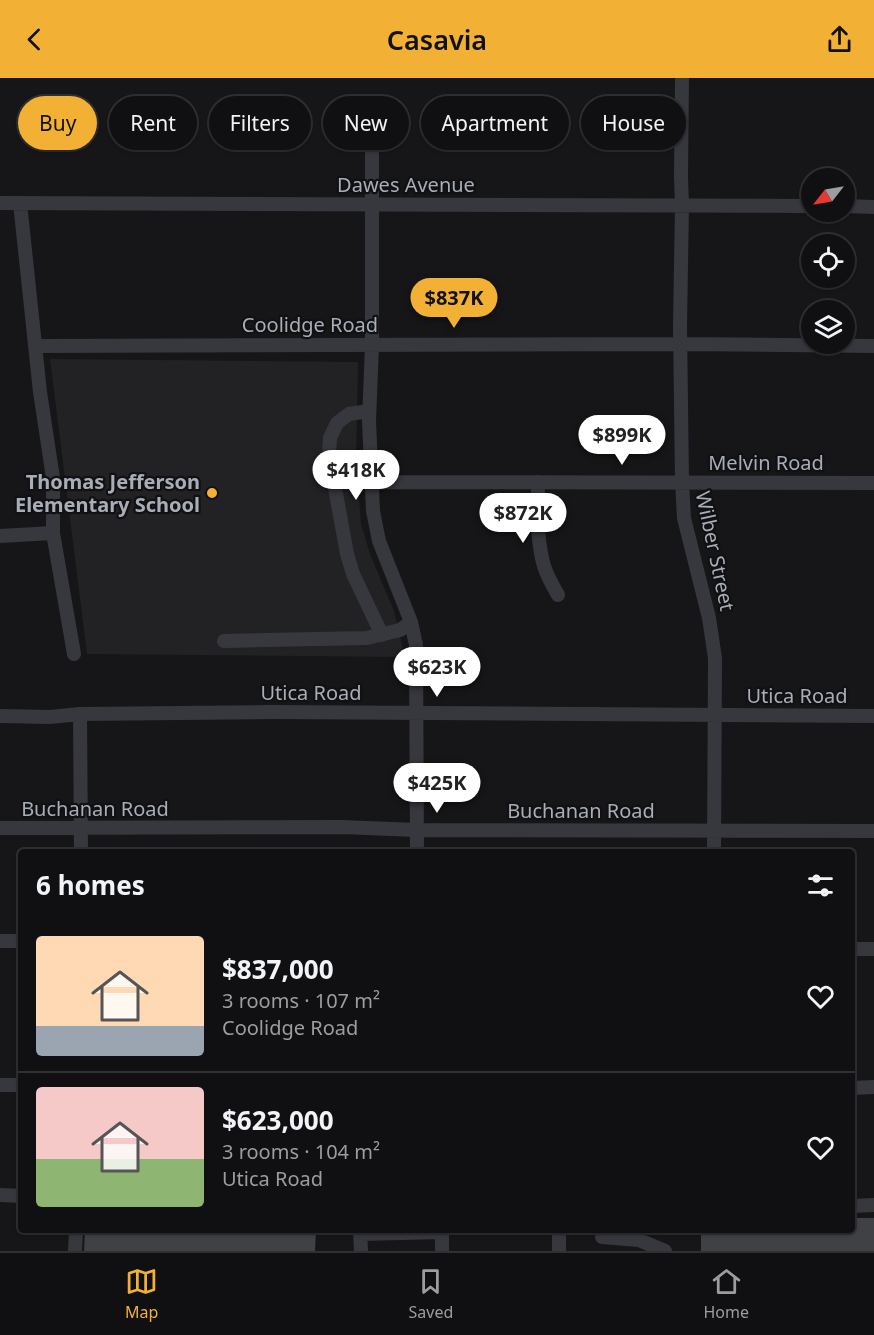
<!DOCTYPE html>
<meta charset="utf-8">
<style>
body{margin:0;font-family:"Noto Sans",sans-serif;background:#1e1e20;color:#f1f3f6;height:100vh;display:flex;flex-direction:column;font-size:22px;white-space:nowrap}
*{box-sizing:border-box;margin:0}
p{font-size:20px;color:#9c9d9f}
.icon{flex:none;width:33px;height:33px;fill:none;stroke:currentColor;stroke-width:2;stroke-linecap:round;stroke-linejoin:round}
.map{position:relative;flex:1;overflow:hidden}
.sheet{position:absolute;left:18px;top:771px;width:837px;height:384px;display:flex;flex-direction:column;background:#101012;border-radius:6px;box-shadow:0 2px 4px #0004,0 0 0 2px #303032}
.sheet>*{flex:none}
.guide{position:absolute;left:18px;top:18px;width:838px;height:54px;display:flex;gap:12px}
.needle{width:39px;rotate:239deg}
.buttons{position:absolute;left:801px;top:90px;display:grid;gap:12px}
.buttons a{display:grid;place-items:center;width:54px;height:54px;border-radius:50%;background:#101012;box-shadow:0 2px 4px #0004,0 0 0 2px #303032;font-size:30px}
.price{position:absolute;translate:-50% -51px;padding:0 14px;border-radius:21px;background:#fff;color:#222;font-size:20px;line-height:39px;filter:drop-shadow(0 2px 3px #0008)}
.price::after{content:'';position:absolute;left:50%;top:36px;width:18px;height:14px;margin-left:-9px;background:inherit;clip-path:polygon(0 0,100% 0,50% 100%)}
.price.on{background:#f2b134;color:#111}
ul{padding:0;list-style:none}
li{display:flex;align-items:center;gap:18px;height:150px;padding:0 18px}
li+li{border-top:2px solid #303032}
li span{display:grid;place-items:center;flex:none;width:168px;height:120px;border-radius:6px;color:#555}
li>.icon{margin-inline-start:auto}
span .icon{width:72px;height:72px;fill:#fffc;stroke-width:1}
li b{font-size:26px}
h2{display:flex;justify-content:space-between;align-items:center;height:72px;padding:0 18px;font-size:26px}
.pill{padding:0 21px;border-radius:27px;background:#101012;box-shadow:0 2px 4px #0004,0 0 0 2px #303032;font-size:21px;line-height:54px}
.pill.on{background:#f2b134;color:#111}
header{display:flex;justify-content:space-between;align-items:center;height:78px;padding:0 18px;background:#f2b134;color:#111;font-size:27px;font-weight:600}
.tab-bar{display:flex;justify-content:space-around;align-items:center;height:84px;border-top:2px solid #303032;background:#101012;font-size:16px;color:#9c9d9f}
.tab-bar a{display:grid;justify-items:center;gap:3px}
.tab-bar .on{color:#f2b134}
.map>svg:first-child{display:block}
.built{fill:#222225}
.building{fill:#404145}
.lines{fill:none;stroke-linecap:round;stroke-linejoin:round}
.minor{stroke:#37383d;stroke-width:14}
.poi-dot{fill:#f2b134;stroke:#111113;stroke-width:2}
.labels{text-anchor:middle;stroke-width:4.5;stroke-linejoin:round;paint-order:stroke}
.street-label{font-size:20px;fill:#a8adb8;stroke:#111113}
.poi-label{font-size:20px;font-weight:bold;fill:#a8adb8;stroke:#111113;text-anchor:end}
</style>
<header><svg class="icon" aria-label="back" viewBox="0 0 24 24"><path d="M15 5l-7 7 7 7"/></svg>Casavia<svg class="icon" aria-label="share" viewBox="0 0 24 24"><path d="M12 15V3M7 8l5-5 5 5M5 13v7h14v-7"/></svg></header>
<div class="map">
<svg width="874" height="1173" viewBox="0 0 874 1173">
<rect width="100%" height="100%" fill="#161618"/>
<!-- built -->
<path class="built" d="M50,281L358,284L356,383L361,446L370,476L394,533L405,579L87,576Z"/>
<!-- building -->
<path class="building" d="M852,1140H874V1173H701V1152H852Z
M85,1152H316L315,1173H84Z"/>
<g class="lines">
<!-- minor -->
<path class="minor" d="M682,0L681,99L682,128L680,248L682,404L684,440L709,540L715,580L714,774
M372,64V267L369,343L373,433L379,463L411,544L416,567L417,774
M0,125L812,128
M20,125L40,314L53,400V455L74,576
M844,128L874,129
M35,268L681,266L874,268
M369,333L349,336L337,345L330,360L329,377L347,476L353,496L382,557
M371,404L874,405
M538,404C538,432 536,460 544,488C547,498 553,508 558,517
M0,458L53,455
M224,563L367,560L400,552L411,544
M80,636L81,774
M0,638L50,639L80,636L273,634L874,638
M0,750L341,749L417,752L874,753
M0,863H21
M852,871H874
M0,1007H21
M852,1010L874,1009
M0,1117L21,1118
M852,1128L874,1127
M360,1152L361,1173
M637,1152L639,1162L665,1173
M361,1156L442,1154
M602,1159L639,1162
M75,1173L76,1152
M442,1173V1152
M559,1173V1152"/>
</g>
<!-- markers -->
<circle class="poi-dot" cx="212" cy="415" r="6"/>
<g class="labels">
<!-- street labels -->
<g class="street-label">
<text x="406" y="114">Dawes Avenue</text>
<text x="310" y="254">Coolidge Road</text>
<text x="766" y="392">Melvin Road</text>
<text transform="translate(715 473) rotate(78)" y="7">Wilber Street</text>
<text x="311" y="622">Utica Road</text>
<text x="797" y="625">Utica Road</text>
<text x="95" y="738">Buchanan Road</text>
<text x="581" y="740">Buchanan Road</text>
</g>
<!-- poi labels -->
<g class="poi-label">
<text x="200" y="411">Thomas Jefferson<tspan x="200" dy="23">Elementary School</tspan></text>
</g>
</g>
</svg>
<div class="buttons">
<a><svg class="needle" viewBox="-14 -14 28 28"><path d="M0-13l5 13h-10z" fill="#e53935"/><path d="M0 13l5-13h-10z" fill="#9c9d9f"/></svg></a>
<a><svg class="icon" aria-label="locate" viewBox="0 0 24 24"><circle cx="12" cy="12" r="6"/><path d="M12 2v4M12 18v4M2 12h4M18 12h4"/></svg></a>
<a><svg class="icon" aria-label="layers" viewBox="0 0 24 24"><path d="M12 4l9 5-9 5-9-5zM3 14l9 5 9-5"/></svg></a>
</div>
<b class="price on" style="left:454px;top:251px">$837K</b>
<b class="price" style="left:622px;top:388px">$899K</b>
<b class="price" style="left:356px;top:423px">$418K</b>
<b class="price" style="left:523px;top:466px">$872K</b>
<b class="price" style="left:437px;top:620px">$623K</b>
<b class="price" style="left:437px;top:736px">$425K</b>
<div class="guide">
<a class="pill on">Buy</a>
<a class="pill">Rent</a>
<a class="pill">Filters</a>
<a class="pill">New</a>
<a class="pill">Apartment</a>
<a class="pill">House</a>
</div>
<section class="sheet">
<h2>6 homes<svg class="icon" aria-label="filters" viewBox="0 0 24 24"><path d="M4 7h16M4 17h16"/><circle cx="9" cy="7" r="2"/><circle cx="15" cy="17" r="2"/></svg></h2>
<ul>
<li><span style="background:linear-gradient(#ffd9b3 75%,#9aa5b1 0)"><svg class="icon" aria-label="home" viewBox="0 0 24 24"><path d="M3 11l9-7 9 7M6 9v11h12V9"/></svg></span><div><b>$837,000</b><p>3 rooms · 107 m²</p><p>Coolidge Road</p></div><svg class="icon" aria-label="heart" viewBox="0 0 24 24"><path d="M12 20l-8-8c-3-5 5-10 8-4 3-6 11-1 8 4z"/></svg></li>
<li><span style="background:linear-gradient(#f6c9c9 60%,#8fb573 0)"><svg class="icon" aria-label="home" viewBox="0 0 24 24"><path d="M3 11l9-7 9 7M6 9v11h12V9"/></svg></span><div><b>$623,000</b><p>3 rooms · 104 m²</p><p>Utica Road</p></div><svg class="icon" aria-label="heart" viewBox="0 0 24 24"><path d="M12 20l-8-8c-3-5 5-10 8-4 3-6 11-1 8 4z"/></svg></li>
</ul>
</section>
</div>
<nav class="tab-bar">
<a class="on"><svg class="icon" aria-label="map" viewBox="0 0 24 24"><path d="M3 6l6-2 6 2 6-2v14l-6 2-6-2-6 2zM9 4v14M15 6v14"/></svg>Map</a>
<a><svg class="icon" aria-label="saved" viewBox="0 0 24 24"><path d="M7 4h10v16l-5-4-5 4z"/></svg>Saved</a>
<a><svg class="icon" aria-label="home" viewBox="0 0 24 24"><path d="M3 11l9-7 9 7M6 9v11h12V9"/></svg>Home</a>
</nav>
